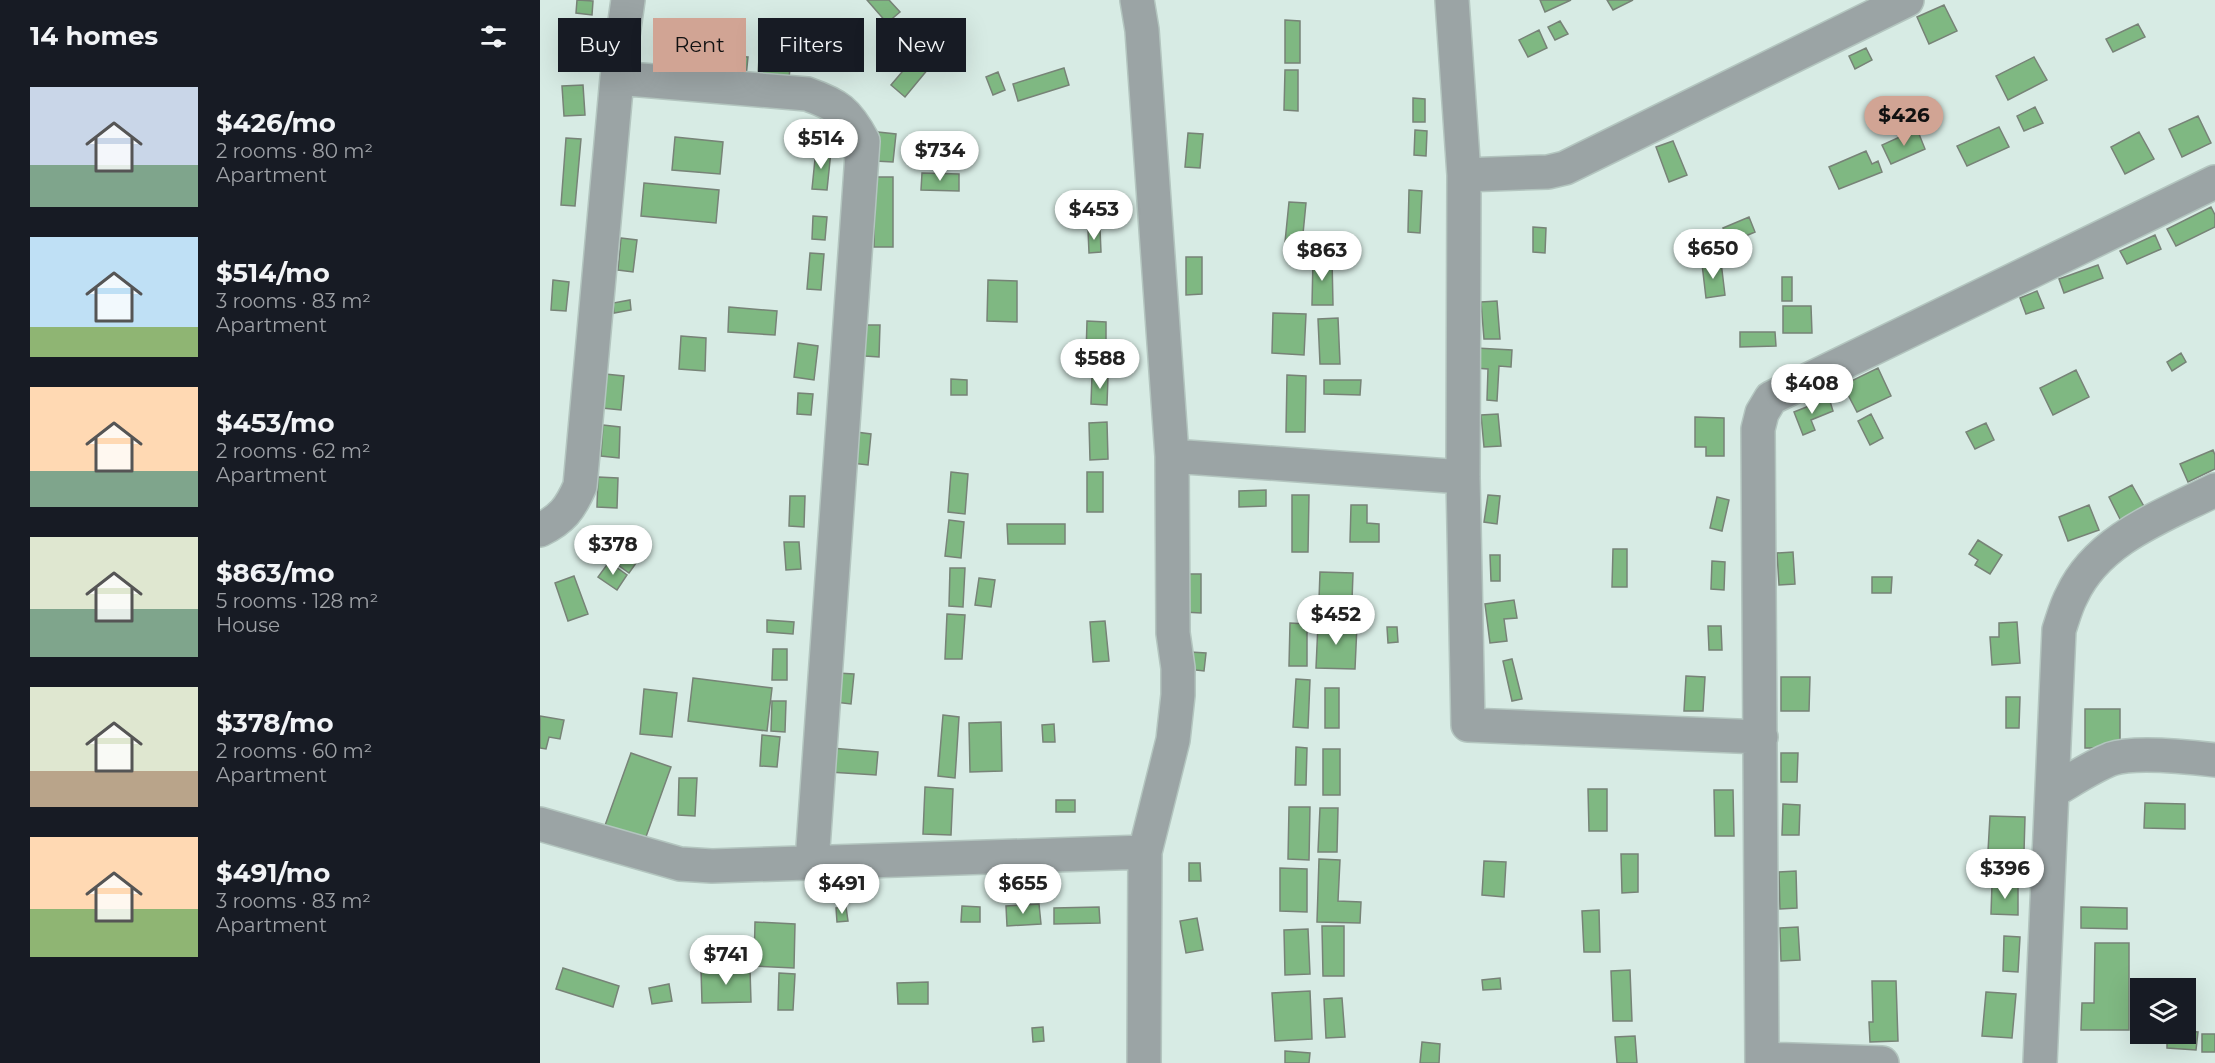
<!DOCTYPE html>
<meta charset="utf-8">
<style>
body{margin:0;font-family:Montserrat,sans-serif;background:#242831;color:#f1f3f6;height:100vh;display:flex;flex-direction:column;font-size:22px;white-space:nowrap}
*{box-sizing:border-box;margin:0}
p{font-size:20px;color:#9ea1a6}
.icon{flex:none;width:33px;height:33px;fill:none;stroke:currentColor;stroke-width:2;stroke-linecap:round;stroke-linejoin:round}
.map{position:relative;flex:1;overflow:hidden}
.panel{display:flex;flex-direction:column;background:#171b24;width:540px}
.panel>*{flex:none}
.guide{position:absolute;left:18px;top:18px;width:570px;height:54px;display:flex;gap:12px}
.controls{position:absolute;left:1590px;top:978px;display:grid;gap:12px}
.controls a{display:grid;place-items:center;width:66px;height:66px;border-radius:0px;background:#171b24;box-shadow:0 6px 24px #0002;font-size:30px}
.price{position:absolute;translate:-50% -51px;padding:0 14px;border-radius:21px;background:#fff;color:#222;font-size:20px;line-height:39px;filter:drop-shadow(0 2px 3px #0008)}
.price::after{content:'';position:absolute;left:50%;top:36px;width:18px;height:14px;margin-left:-9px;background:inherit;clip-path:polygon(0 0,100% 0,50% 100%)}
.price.current{background:#d1a494;color:#111}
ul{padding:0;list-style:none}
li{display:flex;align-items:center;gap:18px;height:150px;padding:0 30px}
li span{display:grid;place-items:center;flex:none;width:168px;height:120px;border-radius:0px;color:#555}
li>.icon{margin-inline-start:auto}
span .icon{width:72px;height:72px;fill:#fffc;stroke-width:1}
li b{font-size:26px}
h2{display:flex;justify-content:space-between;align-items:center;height:72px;padding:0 30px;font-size:26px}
.chip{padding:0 21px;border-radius:0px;background:#171b24;box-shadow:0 6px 24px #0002;font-size:21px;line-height:54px}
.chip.current{background:#d1a494;color:#111}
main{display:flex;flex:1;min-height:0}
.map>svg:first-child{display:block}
.building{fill:#7fb882;stroke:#778377;stroke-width:1.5}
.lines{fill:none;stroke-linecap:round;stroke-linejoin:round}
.minor-casing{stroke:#b3c5bf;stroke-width:36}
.minor{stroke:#9ba4a5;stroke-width:33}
</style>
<main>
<section class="panel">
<h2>14 homes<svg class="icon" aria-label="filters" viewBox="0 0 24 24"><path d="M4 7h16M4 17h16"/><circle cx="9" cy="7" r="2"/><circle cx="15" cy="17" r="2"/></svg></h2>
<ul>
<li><span style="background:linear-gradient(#c9d6e8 65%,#7fa58c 0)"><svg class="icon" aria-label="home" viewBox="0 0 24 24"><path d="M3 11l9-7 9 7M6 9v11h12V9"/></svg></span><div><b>$426/mo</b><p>2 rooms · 80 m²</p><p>Apartment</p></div></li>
<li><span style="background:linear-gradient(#bfe0f5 75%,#8fb573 0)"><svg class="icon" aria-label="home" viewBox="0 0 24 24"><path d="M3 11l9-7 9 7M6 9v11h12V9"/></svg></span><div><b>$514/mo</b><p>3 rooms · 83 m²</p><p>Apartment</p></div></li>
<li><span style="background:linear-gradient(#ffd9b3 70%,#7fa58c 0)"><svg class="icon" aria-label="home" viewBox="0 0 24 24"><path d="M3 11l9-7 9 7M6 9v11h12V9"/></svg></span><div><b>$453/mo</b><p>2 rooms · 62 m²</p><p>Apartment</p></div></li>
<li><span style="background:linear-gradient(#dfe7d0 60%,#7fa58c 0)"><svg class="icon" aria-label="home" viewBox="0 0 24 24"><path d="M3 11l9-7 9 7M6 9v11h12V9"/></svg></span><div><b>$863/mo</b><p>5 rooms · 128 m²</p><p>House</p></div></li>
<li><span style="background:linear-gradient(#dfe7d0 70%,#b9a48a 0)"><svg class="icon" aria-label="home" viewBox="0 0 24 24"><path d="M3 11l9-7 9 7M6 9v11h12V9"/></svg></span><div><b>$378/mo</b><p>2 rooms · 60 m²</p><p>Apartment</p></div></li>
<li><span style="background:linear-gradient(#ffd9b3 60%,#8fb573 0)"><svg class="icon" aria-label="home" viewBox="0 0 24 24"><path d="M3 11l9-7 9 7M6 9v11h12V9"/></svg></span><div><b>$491/mo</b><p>3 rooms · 83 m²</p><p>Apartment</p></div></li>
</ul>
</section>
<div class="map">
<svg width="1675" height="1063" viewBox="0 0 1675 1063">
<rect width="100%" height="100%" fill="#d7ebe4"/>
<!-- building -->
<path class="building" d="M37,0L53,1L52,15L36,13Z
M327,0H349L360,12L347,23Z
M1000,0H1031L1005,12Z
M1067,0H1093L1073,10Z
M1404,5L1417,31L1389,44L1377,17Z
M745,20L760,21V63H745Z
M1020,21L1028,34L1015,40L1008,27Z
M1598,24L1605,37L1573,52L1566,39Z
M999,30L1007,48L988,57L979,40Z
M117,43L157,47L155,66L116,62Z
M1326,48L1332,60L1315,69L1309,56Z
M379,52L393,63L365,97L351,85Z
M171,55L208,57L206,77L170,74Z
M219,57L251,59L249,78L218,76Z
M1494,57L1507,80L1468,100L1456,76Z
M524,68L529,85L478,101L473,84Z
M745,70H758V111L744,110Z
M458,72L465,90L453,95L446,77Z
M43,85L45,115L24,116L22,86Z
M873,98L885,99V122H873Z
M1495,107L1503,123L1484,131L1477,116Z
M1658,116L1671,143L1642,157L1629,129Z
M1459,127L1469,147L1427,166L1417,146Z
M1377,129L1385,149L1351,164L1342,145Z
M875,130L887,131L886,156L874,155Z
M338,132L356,134L353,162L335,161Z
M1599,132L1614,159L1585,174L1571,147Z
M648,133L663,134L660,168L645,167Z
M135,137L183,142L180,174L132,170Z
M26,138L41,139L35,206L21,205Z
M1133,141L1147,175L1129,182L1116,147Z
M276,149L291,151L287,190L272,189Z
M1326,151L1332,164L1338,161L1342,172L1299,189L1289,167Z
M382,173L419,174V191L381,190Z
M335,177H353V247H334Z
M104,183L179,190L176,223L101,216Z
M869,190L882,191L880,233L868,232Z
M544,191H561L562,216H545Z
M749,202L766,203L762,244L745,242Z
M1671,207L1675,215V227L1636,246L1627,229Z
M273,216L287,217L285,240L272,239Z
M1209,217L1215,232L1189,243L1183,228Z
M993,227L1006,228L1005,253L993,252Z
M560,229L561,252L549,253L548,230Z
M1615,235L1621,249L1587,264L1580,251Z
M81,238L97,240L93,272L78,270Z
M270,253L284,254L281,290L267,289Z
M646,257H662V294L646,295Z
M773,258H792L793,305H772Z
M1181,262L1185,295L1166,298L1162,264Z
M1558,265L1563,278L1524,293L1519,279Z
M1242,277H1252V301H1242Z
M13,280L29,282L26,311L11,310Z
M448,280L477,281V322L447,321Z
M1497,291L1504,308L1486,314L1480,298Z
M90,300L91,310L74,313L73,303Z
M957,301L960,339H944L941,302Z
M1243,306H1271L1272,333H1243Z
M189,307L237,311L235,335L188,332Z
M733,313L766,314L764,355L732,353Z
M798,318L800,364H780L778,319Z
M547,321L566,322V356L546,355Z
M326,325H340L339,357L325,356Z
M1200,332H1235L1236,346L1200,347Z
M141,336L166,338L165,371L139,369Z
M258,343L278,346L274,380L254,377Z
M936,348L972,350L971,367L959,366L957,401L947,400L948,369L935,368Z
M1641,353L1646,362L1632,371L1627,362Z
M1338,368L1351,396L1317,412L1303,385Z
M1536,370L1549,397L1513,415L1500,388Z
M65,374L84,376L81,410L62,408Z
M552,375L568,376L567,405L551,404Z
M747,375L766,376L765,432H746Z
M411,379L427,380V395H411Z
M784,380H821L820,395L784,394Z
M258,393L273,394L271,415L257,414Z
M1289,398L1293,411L1271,420L1275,430L1263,435L1254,412Z
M958,414L961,446L944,447L941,415Z
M1331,414L1343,438L1330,445L1318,421Z
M1155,417L1184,418V456H1166V447H1155Z
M567,422L568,459L550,460L549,423Z
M1446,423L1454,440L1435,449L1426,432Z
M63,425L80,427L79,458L61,456Z
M316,432L331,434L328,465L312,463Z
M1673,450L1675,455V469L1648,482L1640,464Z
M411,472L428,474L425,514L408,512Z
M547,472H563V512H547Z
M58,477L78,478L77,508L57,507Z
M1592,485L1606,510L1582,523L1569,497Z
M726,490V506L699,507V491Z
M752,495H769L768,552H752Z
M948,495L960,496L957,524L944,522Z
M250,496H265L264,527L249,526Z
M1177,497L1189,500L1182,531L1170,528Z
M811,505H827V523L839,524V542H810Z
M1549,505L1559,530L1528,541L1519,517Z
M409,520L424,522L421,558L405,556Z
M467,524H525V544H468Z
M69,538L99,559L89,573L60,552Z
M1438,540L1462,555L1450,574L1435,565L1438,560L1429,554Z
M244,542H259L261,569L246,570Z
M1073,549H1087V587H1072Z
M1253,552L1255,584L1239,585L1237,553Z
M950,555H960V581H951Z
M1172,561L1185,562L1184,590L1171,589Z
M69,562L87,575L77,590L58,577Z
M410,568H425L423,607L409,606Z
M780,572L813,573L812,601L779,600Z
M643,574H661V613L643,612Z
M34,576L48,614L28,621L15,583Z
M1332,577H1352L1351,593H1332Z
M439,578L455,580L451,607L435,605Z
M974,600L977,618L964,619L967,641L950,643L945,604Z
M407,614L425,615L422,659H405Z
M227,620L254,622L253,634L227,632Z
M565,621L569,661L553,662L550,622Z
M1477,622L1480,663L1452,665L1450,637H1459V623Z
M750,623L767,624V666H749Z
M778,624L817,625L815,669L776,668Z
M1168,626H1181L1182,650H1169Z
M847,627H857L858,642L848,643Z
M233,649H247V680H232Z
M650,652L666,653L664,671L648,669Z
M972,659L982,699L972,701L963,661Z
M297,673L314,674L311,704L295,702Z
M1146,676L1165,677L1163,711H1144Z
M1241,677H1270L1269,711H1241Z
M153,678L232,688L227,731L148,721Z
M756,679L770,680L768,728L753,727Z
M785,688H799V728H785Z
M104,689L137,693L132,737L100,734Z
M1466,697H1480L1479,728H1466Z
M232,701H246L245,732L231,731Z
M1545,709H1580V748H1545Z
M403,715L419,717L415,778L398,776Z
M0,716L24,720L20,739L9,737L6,749L0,748Z
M461,722L462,771L430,772L429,723Z
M514,724L515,742H503L502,725Z
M222,735L240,737L237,767L220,766Z
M756,747L767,748L766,785H755Z
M291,748L338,752L336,775L289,772Z
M783,749H800V795H783Z
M91,753L131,767L103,845L63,831Z
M1241,753H1258L1257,782H1241Z
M139,778H157L155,816L138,815Z
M385,787L413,789L411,835L383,834Z
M1048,789H1067V831H1049Z
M1174,790H1193L1194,836H1175Z
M516,800H535V812H516Z
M1605,803L1645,804V829L1604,828Z
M1243,804L1260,805L1259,835H1242Z
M749,807H770L769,860L748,859Z
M780,808H798L797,852H778Z
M1450,816L1485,817L1484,852L1448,851Z
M1081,854H1098V892L1082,893Z
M779,859L800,860L798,901L821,902L820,923L777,922Z
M944,861L966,862L964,897L942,895Z
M649,863H660L661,881H649Z
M740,868L767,869V912L740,911Z
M1256,871L1257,908L1240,909L1239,872Z
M1452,884L1478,885V915L1451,914Z
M499,904L501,924L467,926L466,906Z
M422,906L440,907V922H421Z
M306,907L308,921L297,922L296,908Z
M559,907L560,923L514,924V908Z
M1541,907L1587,908V929L1541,928Z
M1059,910L1060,952H1044L1042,911Z
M657,918L663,950L646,953L640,921Z
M215,922L255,924L254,968L214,966Z
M782,926H804V976H783Z
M1258,927L1260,960L1241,961L1240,928Z
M768,929L770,974L745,975L744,930Z
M1464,936L1480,937L1478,972L1463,971Z
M1555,943H1589V1030H1541L1542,1003H1554Z
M23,968L79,986L73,1007L16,989Z
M161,969H210L211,1002L162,1003Z
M1090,970L1092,1021H1073L1071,971Z
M239,973L255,974L253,1010H238Z
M960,978L961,989L943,990L942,980Z
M1332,981H1356L1358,1041L1330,1042L1329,1022H1333Z
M388,982V1004H358L357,983Z
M129,984L132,1001L112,1004L109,988Z
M770,991L772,1039L735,1041L732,993Z
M1446,992L1476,994L1472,1038L1442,1036Z
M802,998L805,1037L786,1038L784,999Z
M503,1027L504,1041L493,1042L492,1028Z
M1646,1031L1658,1032L1656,1050L1627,1048V1034H1646Z
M1662,1034H1675V1052H1662Z
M1095,1036L1097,1063H1077L1075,1037Z
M882,1042L900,1044L899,1063H880Z
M745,1051L770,1053L769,1063H745Z"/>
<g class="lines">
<defs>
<path id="minor" d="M597,0L602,30L632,456L633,633L638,668V695L633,740L605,852L604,1063
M912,0L924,175L923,477L928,725L1221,737
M77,78L267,94C298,105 307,111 323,141L272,862
M924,175L1008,172L1025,168L1367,0
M632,456L923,477
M0,530C22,519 30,509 40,486L77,78L88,0
M1513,791C1532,780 1551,767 1571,759C1595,751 1650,757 1675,760
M0,824L140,864L172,866L605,852
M1222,1059L1342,1063
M1222,1063L1218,429L1222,413L1231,398L1675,182
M1500,1063L1519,630C1523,618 1526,606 1532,595C1558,539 1623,516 1675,490"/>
</defs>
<!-- minor casing -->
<use href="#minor" class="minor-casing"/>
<!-- minor -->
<use href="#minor" class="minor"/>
</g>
</svg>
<div class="controls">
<a><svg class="icon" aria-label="layers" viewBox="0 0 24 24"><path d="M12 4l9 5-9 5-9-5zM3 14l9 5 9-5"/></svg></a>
</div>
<b class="price current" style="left:1364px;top:147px">$426</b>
<b class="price" style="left:281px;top:170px">$514</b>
<b class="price" style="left:400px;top:182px">$734</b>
<b class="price" style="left:554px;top:241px">$453</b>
<b class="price" style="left:1173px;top:280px">$650</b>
<b class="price" style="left:782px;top:282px">$863</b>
<b class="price" style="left:560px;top:390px">$588</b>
<b class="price" style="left:1272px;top:415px">$408</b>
<b class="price" style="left:73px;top:576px">$378</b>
<b class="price" style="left:796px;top:646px">$452</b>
<b class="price" style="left:1465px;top:900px">$396</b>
<b class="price" style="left:302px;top:915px">$491</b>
<b class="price" style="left:483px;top:915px">$655</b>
<b class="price" style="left:186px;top:986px">$741</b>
<div class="guide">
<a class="chip">Buy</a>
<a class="chip current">Rent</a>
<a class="chip">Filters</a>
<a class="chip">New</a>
</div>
</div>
</main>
